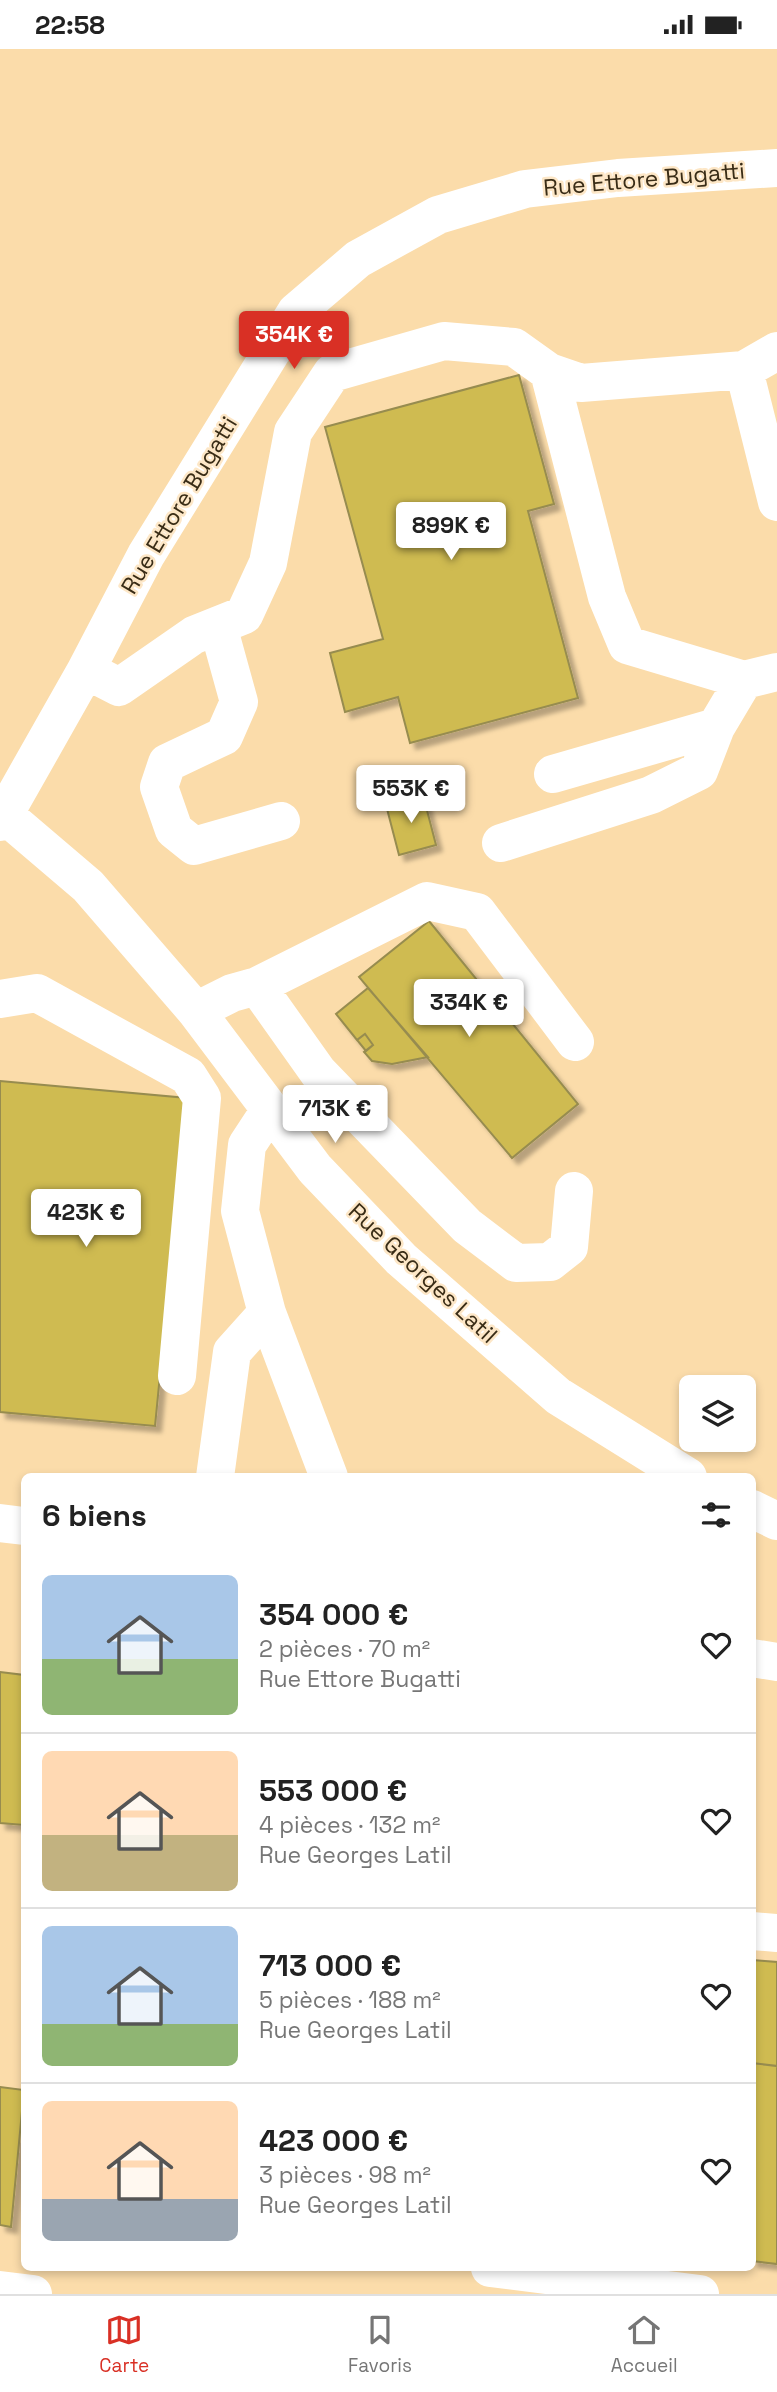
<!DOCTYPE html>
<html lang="fr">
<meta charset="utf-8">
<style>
body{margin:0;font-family:"Space Grotesk",sans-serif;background:#f2f2f2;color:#222;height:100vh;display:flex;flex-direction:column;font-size:26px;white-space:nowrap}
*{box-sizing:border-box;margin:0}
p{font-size:23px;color:#767676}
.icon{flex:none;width:38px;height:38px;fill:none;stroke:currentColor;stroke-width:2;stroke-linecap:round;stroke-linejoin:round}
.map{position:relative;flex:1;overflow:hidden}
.drawer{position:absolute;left:21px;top:1424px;width:735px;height:798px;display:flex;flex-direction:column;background:#fff;border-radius:10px;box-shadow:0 4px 10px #0003}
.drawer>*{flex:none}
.buttons{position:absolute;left:679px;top:1326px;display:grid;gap:14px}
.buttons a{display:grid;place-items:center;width:77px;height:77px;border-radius:10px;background:#fff;box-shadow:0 4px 10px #0003;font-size:35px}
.price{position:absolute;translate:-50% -60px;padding:0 16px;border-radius:7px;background:#fff;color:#222;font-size:23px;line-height:46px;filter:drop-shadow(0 2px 4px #0008)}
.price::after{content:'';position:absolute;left:50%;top:42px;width:21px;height:16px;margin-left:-10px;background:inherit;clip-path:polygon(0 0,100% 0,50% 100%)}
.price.current{background:#d93025;color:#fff}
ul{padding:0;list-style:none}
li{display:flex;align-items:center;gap:21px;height:175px;padding:0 21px}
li+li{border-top:2px solid #e0e0e0}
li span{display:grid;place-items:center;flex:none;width:196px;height:140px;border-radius:10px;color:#555}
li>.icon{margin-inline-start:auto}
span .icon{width:84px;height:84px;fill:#fffc;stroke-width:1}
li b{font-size:30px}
h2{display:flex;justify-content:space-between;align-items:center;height:84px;padding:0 21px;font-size:30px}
.status{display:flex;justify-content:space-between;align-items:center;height:49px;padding:0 35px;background:#fff;direction:ltr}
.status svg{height:19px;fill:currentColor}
.menu{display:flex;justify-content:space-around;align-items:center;height:98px;border-top:2px solid #e0e0e0;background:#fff;font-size:19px;color:#767676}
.menu a{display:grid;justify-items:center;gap:4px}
.menu .current{color:#d93025}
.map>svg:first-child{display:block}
.built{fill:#fbdcaa;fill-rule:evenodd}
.building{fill:#cfbb51;stroke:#978c50;stroke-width:2;filter:url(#shadow)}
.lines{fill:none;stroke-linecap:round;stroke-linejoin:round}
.minor{stroke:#fff;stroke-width:38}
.labels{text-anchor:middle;stroke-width:5;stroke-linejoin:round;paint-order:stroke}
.street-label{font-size:23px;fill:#392c16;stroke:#fde7c7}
</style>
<div class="status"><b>22:58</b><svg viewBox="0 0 49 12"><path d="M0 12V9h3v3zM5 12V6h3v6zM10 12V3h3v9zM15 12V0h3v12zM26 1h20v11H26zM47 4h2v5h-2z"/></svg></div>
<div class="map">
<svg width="777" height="2245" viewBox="0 0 777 2245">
<defs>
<filter id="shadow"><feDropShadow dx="6" dy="6" stdDeviation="2" flood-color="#0004"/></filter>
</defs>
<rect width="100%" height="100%" fill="#fde7c7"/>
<!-- built -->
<path class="built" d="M0,0H777V2245H0ZM691,1339H744V1391H691ZM24,1428H752V2219H24Z"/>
<!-- building -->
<path class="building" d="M519,326L554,455L528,462L578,649L410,694L398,648L345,663L330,604L383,590L325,378Z
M423,746L436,796L399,806L386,756Z
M429,872L578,1055L512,1109L359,928Z
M368,939L428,1008L392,1015L372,1012L364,1003L373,996L365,985L357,991L336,965Z
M365,985L373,996L366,1002L357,991Z
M0,1032L187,1049L155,1377L0,1363Z
M0,1623L24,1626V1776L0,1774Z
M752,1911L777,1913V2017L752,2014Z
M752,2014L777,2017V2215L752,2212Z
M0,2038L24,2041L11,2178L0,2176Z"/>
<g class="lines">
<!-- minor -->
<path class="minor" d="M744,321L777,453
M549,323L607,548L627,596L744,631L777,623
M218,577L239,653L224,687L167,714L159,738L174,781L194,797L281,772
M86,621L119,638L194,586L244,566L268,514L293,383L332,324L444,292L514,298L549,323L581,334L744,321L777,302
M553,725L716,678
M0,762L88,837L196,962L315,1120L401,1210L558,1347L688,1428
M0,773L86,621L146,506L296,263L358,210L438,166L525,140L618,129L777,119
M501,794L651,746L699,722L716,678L744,631
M257,937L318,1023L467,1177L516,1214L550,1213L569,1198L574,1142
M0,950L37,944L188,1027L202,1049L177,1327
M196,962L232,944L257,937L427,852L477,863L575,993
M270,1061L247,1096L240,1162L267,1264L329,1428
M215,1428L232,1303L267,1264
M752,1460L777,1472
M0,1474L24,1477
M752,1609L777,1613
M752,1882L777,1884
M490,2219L700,2245
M0,2241L33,2245"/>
</g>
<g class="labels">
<!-- street labels -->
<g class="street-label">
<text transform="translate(644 130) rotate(-5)" y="8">Rue Ettore Bugatti</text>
<text transform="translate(179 456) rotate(-59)" y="8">Rue Ettore Bugatti</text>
<text transform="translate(423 1224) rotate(43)" y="8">Rue Georges Latil</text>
</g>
</g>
</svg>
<div class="buttons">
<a><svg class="icon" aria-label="layers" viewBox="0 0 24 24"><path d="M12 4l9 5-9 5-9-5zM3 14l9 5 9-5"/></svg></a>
</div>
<b class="price current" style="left:294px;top:322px">354K €</b>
<b class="price" style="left:451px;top:513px">899K €</b>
<b class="price" style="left:411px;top:776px">553K €</b>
<b class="price" style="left:469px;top:990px">334K €</b>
<b class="price" style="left:335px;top:1096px">713K €</b>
<b class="price" style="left:86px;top:1200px">423K €</b>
<section class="drawer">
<h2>6 biens<svg class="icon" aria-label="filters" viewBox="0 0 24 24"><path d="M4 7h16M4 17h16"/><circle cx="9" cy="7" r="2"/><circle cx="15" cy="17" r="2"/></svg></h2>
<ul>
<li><span style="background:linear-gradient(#a9c7e8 60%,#8fb573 0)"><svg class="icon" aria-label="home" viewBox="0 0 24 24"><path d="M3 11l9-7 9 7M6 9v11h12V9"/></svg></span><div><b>354 000 €</b><p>2 pièces · 70 m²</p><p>Rue Ettore Bugatti</p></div><svg class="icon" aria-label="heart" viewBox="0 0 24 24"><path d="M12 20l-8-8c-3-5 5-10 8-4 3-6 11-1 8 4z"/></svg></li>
<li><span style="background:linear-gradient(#ffd9b3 60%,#c2b280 0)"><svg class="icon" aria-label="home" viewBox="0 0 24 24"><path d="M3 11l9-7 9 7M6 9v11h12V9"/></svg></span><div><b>553 000 €</b><p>4 pièces · 132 m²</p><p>Rue Georges Latil</p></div><svg class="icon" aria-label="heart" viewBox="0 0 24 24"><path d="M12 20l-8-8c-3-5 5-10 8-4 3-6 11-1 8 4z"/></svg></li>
<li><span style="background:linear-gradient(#a9c7e8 70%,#8fb573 0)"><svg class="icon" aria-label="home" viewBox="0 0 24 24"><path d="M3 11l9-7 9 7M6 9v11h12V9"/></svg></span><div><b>713 000 €</b><p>5 pièces · 188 m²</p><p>Rue Georges Latil</p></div><svg class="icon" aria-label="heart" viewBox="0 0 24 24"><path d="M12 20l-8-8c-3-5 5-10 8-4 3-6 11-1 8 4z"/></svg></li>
<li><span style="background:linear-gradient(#ffd9b3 70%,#9aa5b1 0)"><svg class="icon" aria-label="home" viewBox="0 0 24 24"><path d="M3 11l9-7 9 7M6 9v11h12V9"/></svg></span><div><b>423 000 €</b><p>3 pièces · 98 m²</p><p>Rue Georges Latil</p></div><svg class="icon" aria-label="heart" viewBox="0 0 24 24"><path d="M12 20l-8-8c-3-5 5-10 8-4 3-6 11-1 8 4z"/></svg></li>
</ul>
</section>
</div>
<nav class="menu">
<a class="current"><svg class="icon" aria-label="map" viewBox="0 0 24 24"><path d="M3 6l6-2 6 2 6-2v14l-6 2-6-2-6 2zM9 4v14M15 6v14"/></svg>Carte</a>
<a><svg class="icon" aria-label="saved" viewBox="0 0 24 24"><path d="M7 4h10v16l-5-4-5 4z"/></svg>Favoris</a>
<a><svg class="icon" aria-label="home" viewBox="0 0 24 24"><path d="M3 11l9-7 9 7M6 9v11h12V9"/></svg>Accueil</a>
</nav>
